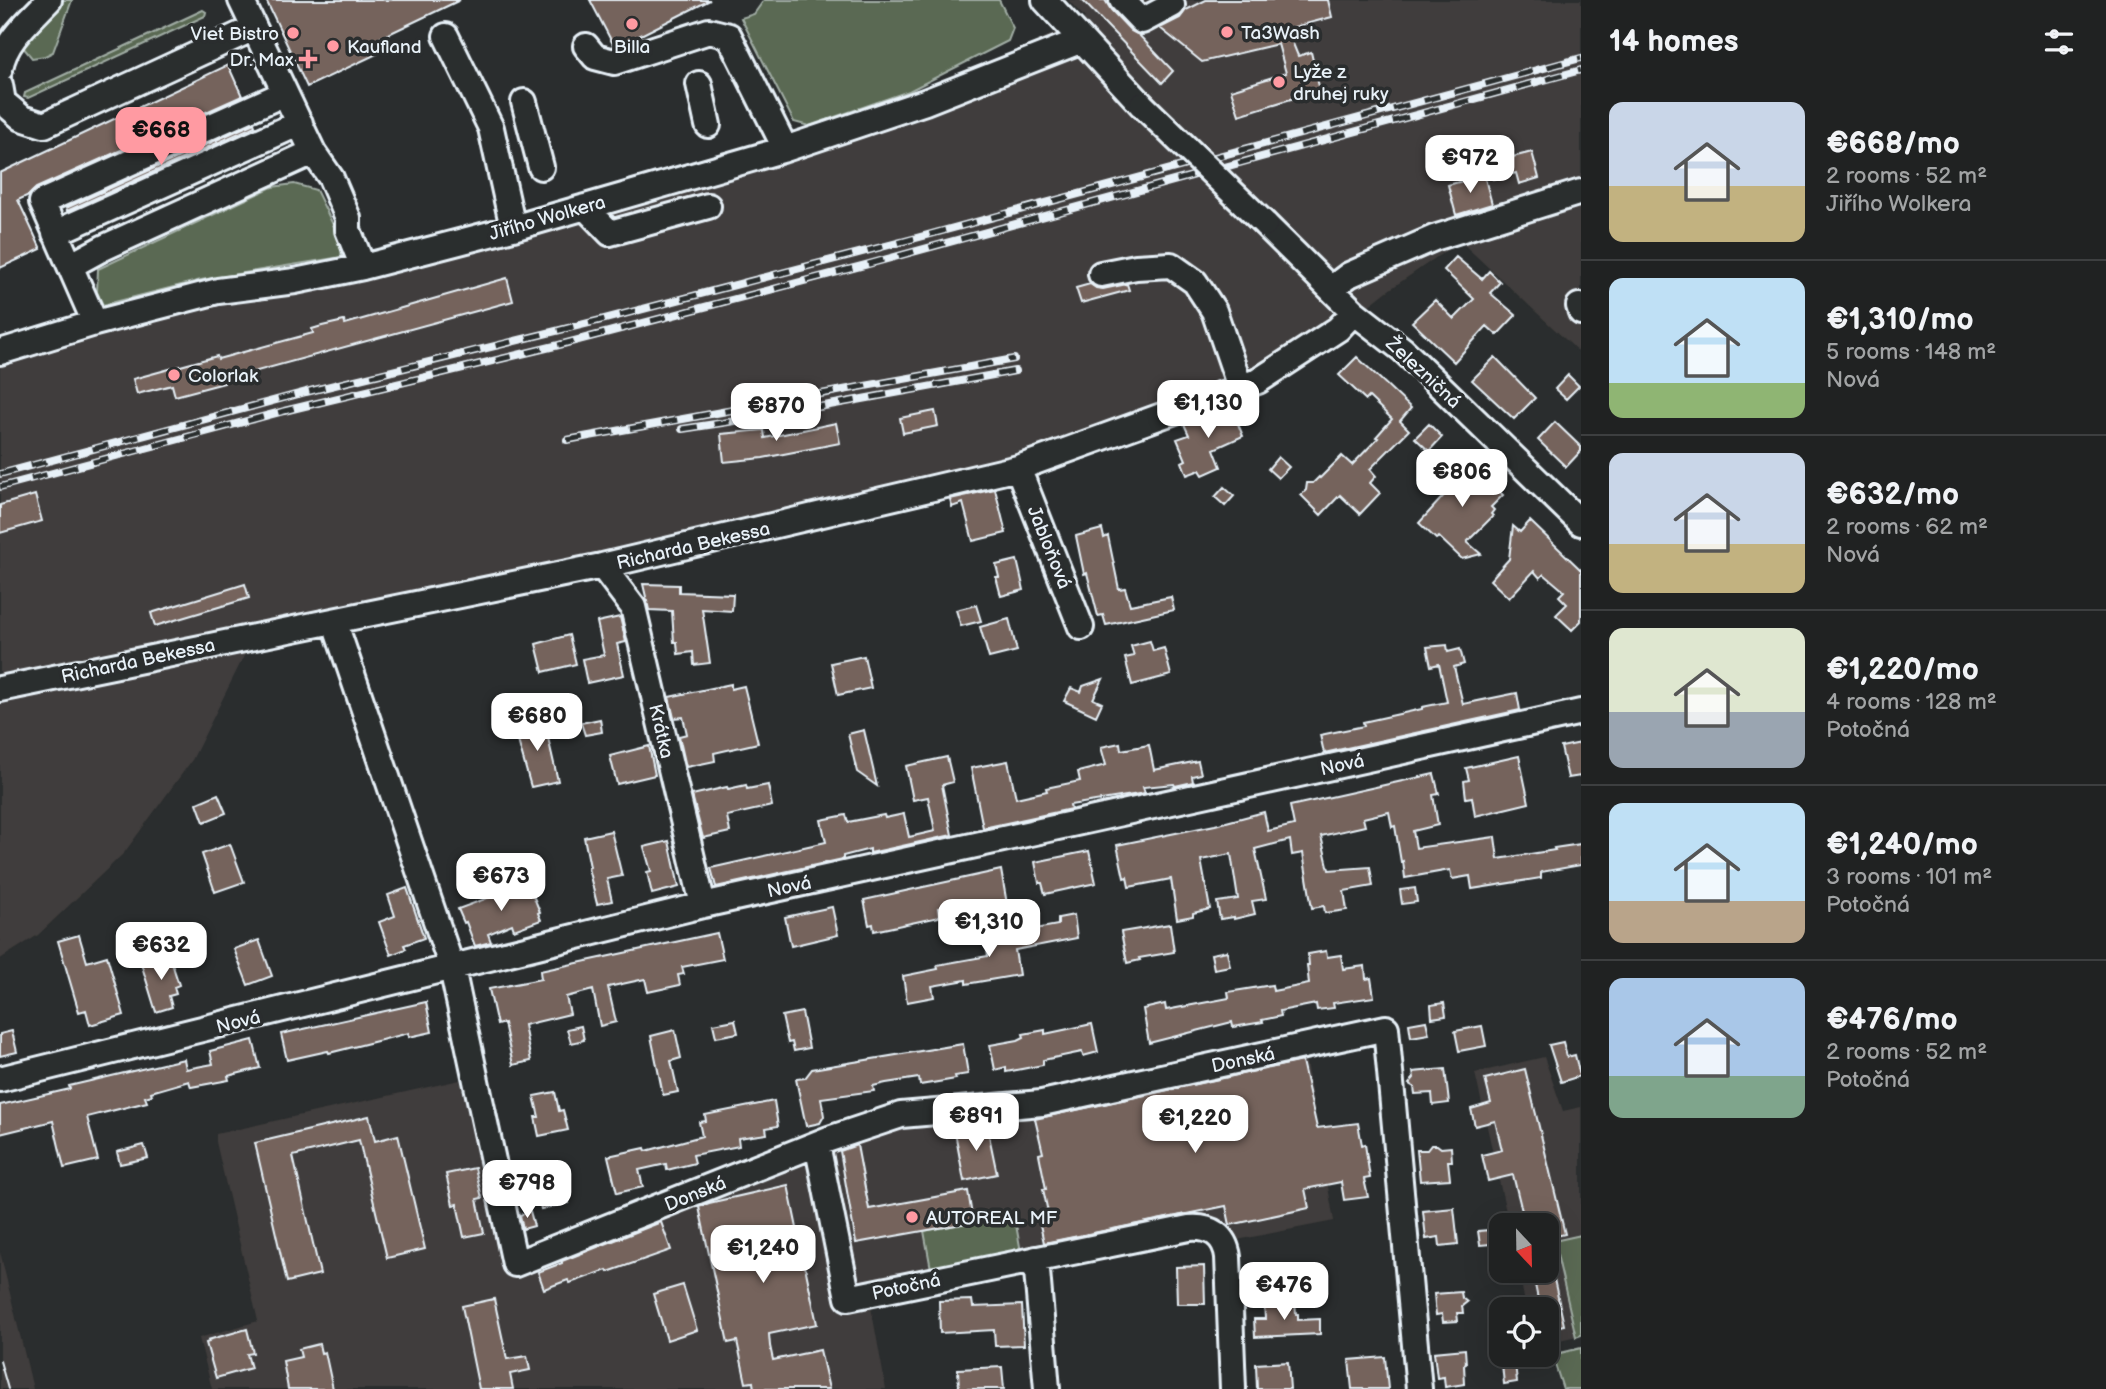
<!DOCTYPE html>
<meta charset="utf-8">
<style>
body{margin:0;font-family:"Balsamiq Sans",sans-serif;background:#282a2a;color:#f1f3f6;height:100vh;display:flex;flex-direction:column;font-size:26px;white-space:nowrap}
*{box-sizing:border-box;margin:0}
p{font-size:23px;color:#a2a4a5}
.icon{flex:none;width:38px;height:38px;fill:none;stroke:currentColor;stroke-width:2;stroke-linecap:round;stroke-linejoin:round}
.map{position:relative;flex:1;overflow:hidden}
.panel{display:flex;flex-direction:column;background:#202222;width:525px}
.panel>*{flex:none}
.needle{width:46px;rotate:158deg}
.controls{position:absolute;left:1489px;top:1213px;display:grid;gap:14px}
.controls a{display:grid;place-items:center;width:70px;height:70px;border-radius:14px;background:#202222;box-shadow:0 7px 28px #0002,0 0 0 2px #3d3f40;font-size:35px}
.price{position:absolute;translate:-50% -60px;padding:0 16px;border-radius:14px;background:#fff;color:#222;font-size:23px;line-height:46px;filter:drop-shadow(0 2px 4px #0008)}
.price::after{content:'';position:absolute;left:50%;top:42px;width:21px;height:16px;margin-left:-10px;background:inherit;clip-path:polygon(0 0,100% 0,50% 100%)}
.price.current{background:#ff9aa2;color:#111}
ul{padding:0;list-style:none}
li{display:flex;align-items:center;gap:21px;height:175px;padding:0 28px}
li+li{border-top:2px solid #3d3f40}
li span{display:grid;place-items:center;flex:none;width:196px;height:140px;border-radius:14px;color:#555}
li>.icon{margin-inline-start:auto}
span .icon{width:84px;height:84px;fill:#fffc;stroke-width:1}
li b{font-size:30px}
h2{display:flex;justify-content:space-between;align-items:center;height:84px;padding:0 28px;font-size:30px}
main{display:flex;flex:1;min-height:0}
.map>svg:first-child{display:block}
.built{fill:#403d3c}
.green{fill:#5a6952;stroke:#a1ada5;stroke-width:2}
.building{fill:#74635b;stroke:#e8f1f8;stroke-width:2}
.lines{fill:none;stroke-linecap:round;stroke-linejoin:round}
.minor-casing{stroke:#e8f1f8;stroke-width:30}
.minor{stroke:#2a2d2e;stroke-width:24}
.tram{stroke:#e8f1f8;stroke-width:2}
.rail-casing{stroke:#e8f1f8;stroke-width:8}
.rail{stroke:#2a2d2e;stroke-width:5;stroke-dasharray:16;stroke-linecap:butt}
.minor-bridge-casing{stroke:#e8f1f8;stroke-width:30;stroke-linecap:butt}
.minor-bridge{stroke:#2a2d2e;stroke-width:24}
.poi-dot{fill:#ff9aa2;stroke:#2a2d2e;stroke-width:2.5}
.labels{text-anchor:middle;stroke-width:7;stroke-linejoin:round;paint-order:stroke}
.poi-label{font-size:19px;fill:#e8f1f8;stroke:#2a2d2e;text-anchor:start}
.street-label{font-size:19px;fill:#e8f1f8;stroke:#2a2d2e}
</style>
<main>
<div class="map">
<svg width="1581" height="1389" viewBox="0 0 1581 1389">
<rect width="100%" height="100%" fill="#2a2d2e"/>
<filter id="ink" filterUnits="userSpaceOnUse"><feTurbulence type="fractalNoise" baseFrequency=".0143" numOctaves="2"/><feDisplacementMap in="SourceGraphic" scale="14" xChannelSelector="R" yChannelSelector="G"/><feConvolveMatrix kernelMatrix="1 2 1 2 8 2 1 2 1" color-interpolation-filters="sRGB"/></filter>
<g filter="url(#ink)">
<!-- built -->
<path class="built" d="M1068,0H1581V354L1460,241L1386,292L1278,377L1043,466L248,648L192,760L124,853L38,935L0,959V361L196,305L364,279L792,161L1085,18Z
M1304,1051L1334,1221L1232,1241L1198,1215L867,1285L886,1389H212L199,1338L258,1321L216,1142V1134L460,1080L507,1271L836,1146L902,1126Z
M1544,1057L1563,1111L1581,1107V1335L1547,1343V1309H1526L1519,1271L1547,1270V1225H1509L1475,1073Z
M0,1252L33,1389H0Z"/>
<!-- green -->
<path class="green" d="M61,0H72L53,52L45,56L32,58L22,46Z
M764,0H999L1013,28L1008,41L909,91L809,126L794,122L741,18L754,14Z
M203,10L206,12L205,16L28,98L24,97L25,93Z
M294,184L316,190L342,243L341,257L201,280L103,305L97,292L98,269L272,187Z
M1014,1214L1021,1252L931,1269L924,1231Z
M1581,1235V1335L1576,1337L1554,1241Z
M1581,1348V1389H1563L1552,1355Z"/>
<!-- building -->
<path class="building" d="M266,0H460L376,40L381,52L307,87Z
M590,0H710L625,43L614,46Z
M1082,0H1105L1111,10L1131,31L1139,35L1173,71L1162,83Z
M1206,0H1328L1332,17L1287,29L1298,56L1311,52L1320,91L1293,95L1294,98L1239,115L1231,90L1286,73L1278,44L1202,62L1160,28L1180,18L1186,10Z
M228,65L242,96L36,188L29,195L18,200L41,249L0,268V173Z
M254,123L255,126L67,211L66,208Z
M1532,152L1539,178L1519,184L1516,173L1493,179L1489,163Z
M1484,175L1492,204L1456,215L1448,185Z
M1456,257L1482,279L1489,271L1500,282L1490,293L1516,315L1497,335L1487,326L1454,362L1412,322L1435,300L1454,319L1474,299L1444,270Z
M507,278L513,301L224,380V383L175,396L172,385L137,394L133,379L217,356L218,359L313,333L312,329L322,326L344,321L345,324Z
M1090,284L1096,288L1103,289L1127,284L1129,290L1081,303L1076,288Z
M1357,357L1411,408L1400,421L1409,430L1370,469L1376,476L1370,483L1380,493L1360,514L1340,495L1321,515L1301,495L1306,490L1307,483H1313L1319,477L1320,478L1342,456L1352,465L1378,438L1376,437L1392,419L1369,397L1366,400L1339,375Z
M1495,357L1535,398L1514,419L1472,380Z
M1568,375L1579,386L1566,399L1555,389Z
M1231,407L1243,436L1214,449L1221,467L1203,475L1200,470L1187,475L1182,462L1186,460L1177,439L1189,435L1184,424Z
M935,411L938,426L903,433L900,418Z
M1555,422L1581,447V451L1566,467L1538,440Z
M836,423L840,443L763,458L724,462L721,434L764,430L765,438Z
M1429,424L1442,437L1429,451L1415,438Z
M1278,457L1289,467L1278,478L1268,469Z
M1464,458L1503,495L1491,507L1494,510L1491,514L1493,516L1467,542L1481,554L1462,559L1439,537L1436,539L1419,523L1449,490L1441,482Z
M1224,487L1234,496L1225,506L1215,497Z
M995,489L1006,533L973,541L963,503L952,507L950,499Z
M35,495L42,521L0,533V505Z
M1530,521L1581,570V621L1572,630L1556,615L1567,604L1559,596L1564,591L1544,574L1540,578L1534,571L1509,598L1490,580L1509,559L1513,526L1520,532Z
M1102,529L1104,538L1108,536L1119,589L1125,588L1130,605L1171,597L1174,610L1106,625L1103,615L1098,616L1087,573L1084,574L1076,536Z
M1017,560L1024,590L1001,596L996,577H999L996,565Z
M245,584L249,598L155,626L151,613Z
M643,584L679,585V592L733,594L732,611L702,609L710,663L694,665L693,652L678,654L677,642H674L672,611L649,610Z
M976,605L981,621L961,626L956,610Z
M620,617L626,642L617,644L624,675L587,683L582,659L604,655L597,622Z
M1009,619L1017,651L989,658L980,627Z
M569,635L576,664L543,672L536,644Z
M1150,641L1153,651L1164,648L1171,675L1132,685L1125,658L1134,656L1131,646Z
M1447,645L1448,652L1460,649L1464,664L1454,667L1463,704L1517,693L1520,710L1324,753L1320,735L1364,726L1363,722L1422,709V707L1447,702L1439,664L1431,666L1427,647Z
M864,656L871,688L838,695L831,663Z
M1103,679L1093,699L1102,703L1096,716L1064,701L1071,688L1081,692L1083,686Z
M731,684V689L744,686L758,743L714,753L715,761L686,767L679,736L687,734L683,717L674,718L669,697Z
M533,706L537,730L546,729L558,781L531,787L517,737Z
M600,719L602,732L585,735L581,723Z
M864,730L877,786L857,772L848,734Z
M1120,743L1121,750L1149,745L1154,770L1198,761L1201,774L1192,776L1193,782L1175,786L1174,784L1143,787L1145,793L1070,805L1071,809L983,828L971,768L1008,761L1016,798L1047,791L1046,788L1080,781L1078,772L1106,765L1101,747Z
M1581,743V776L1568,778L1561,747Z
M649,746L655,775L617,784L610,756Z
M1519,756L1529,803L1475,816L1472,797L1466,798L1464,781L1469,780L1466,768Z
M947,757L953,782L942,785L952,835L870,853V849L843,856V859L716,887L711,868L826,842L821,820L846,815L848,822L884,815L885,818L904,814L909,837L935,831L928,797L913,800L906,766Z
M1434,774L1439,794L1433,795L1438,825L1413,831L1416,848L1495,837L1498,859L1555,850L1554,848L1581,844V865L1541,872V878L1472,889L1470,876L1452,879L1450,870L1405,878L1403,861L1401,862L1395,826L1392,827L1389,812L1363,818L1365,826L1321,836L1329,870L1370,867L1373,886L1344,891L1347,910L1325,913L1324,906L1312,908L1303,853L1292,855L1290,840L1255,849L1266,899L1252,901L1255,914L1234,919V917L1220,919L1217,902L1238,899L1231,854L1201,860L1210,909L1193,913V916L1177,919L1171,879L1129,887L1127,877L1124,878L1117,845L1215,825L1264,812L1268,831L1294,825L1290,806Z
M746,785L747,789L768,785L772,806L727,816L730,832L703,838L692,795L727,787L728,789Z
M218,794L226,813L204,822L197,803Z
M611,831L622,876L607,879L612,901L597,904L588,868L590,867L584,837Z
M669,841L679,887L652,894L647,872L651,871L644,847Z
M230,844L244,882L215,892L202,854Z
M1089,851L1096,883L1045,894L1042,883H1039L1035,862Z
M1001,870L1007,904L979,908V906L967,907L966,903L938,908L939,917L874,931L873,924L869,925L864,900Z
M528,883L540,912L538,913L541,920L514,930L512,924L488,934L491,942L475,946L466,922L464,923L458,909Z
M407,888L424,938L404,945L406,949L391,955L379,922L395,916L388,895Z
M1415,888L1417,902L1402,904L1400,890Z
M832,907L838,935L791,946L785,917Z
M1074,915L1077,938L1015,950L1019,975L966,984V980L932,986L934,997L907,1002L903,976L938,969L937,965L988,956L984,934L1029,928L1030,930L1058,925V918Z
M1170,924L1174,952L1139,958L1140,960L1127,963L1121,932Z
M717,933L723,959L682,967L684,974L678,975L680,985L648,992L645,979L608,987L616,1022L600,1026L593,990L566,997L570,1014L524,1025L531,1061L513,1065L504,1023L497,1025L489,989L541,979L540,971Z
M79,935L87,962L107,956L124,1015L90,1025L86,1010L79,1012L58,941Z
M259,940L272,976L248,985L234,949Z
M1227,951L1230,966L1214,969L1211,954Z
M1326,951L1327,957L1341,955L1343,969L1365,966L1366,979L1371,978L1374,997L1333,1003L1334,1008L1317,1010L1316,1004L1280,1011L1281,1016L1262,1020L1263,1022L1233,1027L1232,1022L1149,1043L1143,1009L1165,1004L1166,1010L1229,998L1228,992L1272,985L1273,991L1309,984L1307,965H1309L1308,954Z
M160,957L161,960L170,957L179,985L174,987L176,994L169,996L172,1007L156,1012L141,963Z
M426,1002L432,1032L409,1037V1033L329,1053L328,1051L287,1060L281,1034Z
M1444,1003L1446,1016L1432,1018L1431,1005Z
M802,1012L809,1048L794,1051L792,1042L788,1043L782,1016Z
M735,1020L738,1033L716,1037L713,1024Z
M1426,1021L1429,1034L1411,1037L1409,1024Z
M1092,1024L1098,1052L1083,1056L1082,1052L1043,1060V1065L1006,1072V1067L995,1070L990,1045L1018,1040L1024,1037L1023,1034L1045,1030V1034Z
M581,1026L584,1040L571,1043L567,1029Z
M1482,1026L1486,1046L1459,1051L1455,1031Z
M675,1030L681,1058L671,1061L678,1092L663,1095L651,1036Z
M12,1031L17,1052L0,1056V1034Z
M253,1040L260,1068L228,1076L229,1080L191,1087L189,1081L151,1092L152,1095L145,1097L147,1102L87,1117L98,1160L64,1168L53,1121L0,1134V1105L70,1089L69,1086L184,1059L186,1069L213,1064L210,1051Z
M1563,1042L1567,1057L1575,1055L1580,1076L1561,1082L1549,1045Z
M963,1044L968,1074L955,1076L956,1079L920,1085L919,1078L886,1083L873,1086L874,1091L821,1098L824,1116L820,1123L806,1126L796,1079L805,1078L812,1069Z
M1302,1061L1317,1128L1358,1123L1362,1145L1365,1144L1370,1178L1364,1179L1368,1197L1344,1200L1341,1182L1305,1189L1309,1208L1230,1225L1226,1206L1044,1243L1039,1220L1049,1217L1043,1189H1046L1039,1154L1043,1153L1035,1119Z
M1445,1069L1449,1103L1433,1105L1432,1093L1415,1094L1414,1087L1409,1084L1414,1078L1413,1072Z
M1525,1069L1565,1234L1547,1238V1225H1521L1518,1211H1522L1513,1175L1488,1181L1482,1155L1502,1150L1495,1121L1475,1126L1471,1109L1491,1103L1485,1079Z
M555,1092L559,1111L563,1110L568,1130L539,1136L535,1117H539L534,1096Z
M774,1101L778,1126L766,1128L767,1134L738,1138L739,1146L693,1155L695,1163L667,1170L666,1164L639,1170L643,1187L617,1193L608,1156L645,1148L646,1151L702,1136L699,1122L706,1121L705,1115Z
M369,1116L375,1141L398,1135L425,1249L387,1258L359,1140L293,1156L320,1274L287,1282L255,1143Z
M987,1126L997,1174L964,1181L955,1132Z
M144,1145L148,1158L120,1164L117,1152Z
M857,1145L869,1209L968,1191L973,1222L856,1243L840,1151Z
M1431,1145H1437L1441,1148L1451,1147L1452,1161H1448L1450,1179L1420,1181L1417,1150H1427Z
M560,1164L569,1203L541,1209L534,1179H538L536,1169Z
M475,1168L482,1198L477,1199L484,1233L464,1237L457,1204L453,1205L446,1174Z
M788,1185L817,1324L769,1334L770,1346L773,1360L820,1350L829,1389H754L753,1382L746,1383L737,1341L728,1343L699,1207L709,1203Z
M1454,1208L1458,1244L1440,1246L1439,1237L1426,1239L1423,1211Z
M530,1211L534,1226L523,1229L520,1215Z
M661,1222L671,1250L608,1272L607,1270L570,1283L568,1280L544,1289L538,1272L562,1263V1261Z
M1502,1229V1243L1480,1245L1478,1231Z
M1204,1266L1205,1304H1177L1176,1267Z
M1532,1270H1552L1564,1325L1547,1329V1309H1540Z
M683,1285L697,1330L667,1340L653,1294Z
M1461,1292L1462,1298L1467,1302L1462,1306L1463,1313H1457L1458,1321L1443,1322L1442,1314L1436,1315L1434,1294Z
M494,1299L507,1359L527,1356L530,1370L510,1374L513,1389H479L462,1306Z
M972,1300L973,1307L1022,1305L1024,1345L995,1346L994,1330L940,1333L939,1301Z
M1295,1301L1296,1314H1298V1320L1320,1319V1334L1255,1337L1254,1319H1265L1264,1302Z
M247,1329L253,1353L247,1354L251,1368L216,1378L206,1343L209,1342L208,1340Z
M319,1344L321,1353L325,1352L333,1389H288L283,1361L301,1357L299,1349Z
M1465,1349L1466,1364L1464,1365L1465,1384L1445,1387L1444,1377L1437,1378L1434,1352Z
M1385,1357L1388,1389H1352L1349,1360Z
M1288,1362L1290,1389H1257L1256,1364Z
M1515,1363L1517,1382L1504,1384L1502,1364Z
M1002,1367L1004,1389H959L958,1369Z"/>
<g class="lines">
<defs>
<path id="minor" d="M241,0L313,152L331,178L348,218V230L363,267
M1045,0L1142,105
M1122,0L1142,21L1172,5
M446,36L491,128L513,228
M586,46L595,57L614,62L709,31L729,36L780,138L782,150
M0,69C4,41 30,20 49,0
M699,84L708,125
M0,85L3,102L22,118L44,125L254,28
M524,102L541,167
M585,207L610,233L708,206
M1265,224L1354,312L1403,350L1581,523
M55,233L300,123
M70,266L103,248L313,152
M1101,274L1136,267L1171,265L1195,282L1214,311L1240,387
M1332,288L1349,275L1434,238L1581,192
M1581,306H1579L1581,312
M95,323L42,202L285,93
M0,352L95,323L218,291L295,281L363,267L513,228L782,150L925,102L1082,40
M1018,468L1081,627
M602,566L633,607L703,905
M334,621L452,968L515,1264L829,1139L901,1115L1042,1103L1386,1028L1419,1389
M0,689L602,566L1018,468L1258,381L1338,329L1354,312
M0,1079L703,905L1581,712
M817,1144L848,1298L1189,1228C1210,1226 1225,1235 1228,1257L1233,1389
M1036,1259L1047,1389"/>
</defs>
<!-- minor casing -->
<use href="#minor" class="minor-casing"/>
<!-- minor -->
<use href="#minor" class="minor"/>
<!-- tram -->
<path class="tram" d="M0,1361L8,1389"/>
<defs>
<path id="rail" d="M682,429L775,415L1015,371
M567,440L1014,359
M0,474L306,392L597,321L920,237L1581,58
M0,487L284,411L559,345L865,265L1581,70"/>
</defs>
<!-- rail casing -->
<use href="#rail" class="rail-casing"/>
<!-- rail -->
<use href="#rail" class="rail"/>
<defs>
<path id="minor-bridge" d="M1142,105L1265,224"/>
</defs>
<!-- minor-bridge casing -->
<use href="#minor-bridge" class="minor-bridge-casing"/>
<!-- minor-bridge -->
<use href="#minor-bridge" class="minor-bridge"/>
</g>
</g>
<!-- markers -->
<g class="poi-dot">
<circle cx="632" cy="24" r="7"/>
<circle cx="1227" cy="32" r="7"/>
<circle cx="293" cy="33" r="7"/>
<circle cx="333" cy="46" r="7"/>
<path d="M304.5 48.5h7v7h7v7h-7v7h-7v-7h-7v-7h7z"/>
<circle cx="1279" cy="82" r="7"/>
<circle cx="174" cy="375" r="7"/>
<circle cx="912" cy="1217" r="7"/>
</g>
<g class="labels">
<!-- poi labels -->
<g class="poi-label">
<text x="1241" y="39">Ta3Wash</text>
<text x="279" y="40" text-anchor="end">Viet Bistro</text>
<text x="347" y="53">Kaufland</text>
<text x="632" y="53" text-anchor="middle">Billa</text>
<text x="294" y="66" text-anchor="end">Dr. Max</text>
<text x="1293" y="78">Lyže z<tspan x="1293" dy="22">druhej ruky</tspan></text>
<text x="188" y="382">Colorlak</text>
<text x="926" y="1224">AUTOREAL MF</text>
</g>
<!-- street labels -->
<g class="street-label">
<text transform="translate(547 217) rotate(-16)" y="7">Jiřího Wolkera</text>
<text transform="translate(1424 372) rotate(43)" y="7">Železničná</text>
<text transform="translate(693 545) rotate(-13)" y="7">Richarda Bekessa</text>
<text transform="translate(1050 547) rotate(68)" y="7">Jabloňová</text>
<text transform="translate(138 660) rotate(-12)" y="7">Richarda Bekessa</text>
<text transform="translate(662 731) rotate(77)" y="7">Krátka</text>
<text transform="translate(1342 764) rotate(-12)" y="7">Nová</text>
<text transform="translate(789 886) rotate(-12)" y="7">Nová</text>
<text transform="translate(238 1021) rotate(-14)" y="7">Nová</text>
<text transform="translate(1243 1059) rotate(-12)" y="7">Donská</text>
<text transform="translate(695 1193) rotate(-22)" y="7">Donská</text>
<text transform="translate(906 1286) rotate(-12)" y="7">Potočná</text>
</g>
</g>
</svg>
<div class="controls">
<a><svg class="needle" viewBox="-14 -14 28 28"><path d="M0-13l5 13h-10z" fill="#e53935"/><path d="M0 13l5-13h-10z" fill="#a2a4a5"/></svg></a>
<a><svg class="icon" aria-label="locate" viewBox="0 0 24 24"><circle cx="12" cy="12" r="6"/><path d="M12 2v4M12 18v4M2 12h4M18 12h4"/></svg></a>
</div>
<b class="price current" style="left:161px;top:167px">€668</b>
<b class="price" style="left:1470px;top:195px">€972</b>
<b class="price" style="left:1208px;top:440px">€1,130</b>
<b class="price" style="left:776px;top:443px">€870</b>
<b class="price" style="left:1462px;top:509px">€806</b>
<b class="price" style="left:537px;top:753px">€680</b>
<b class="price" style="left:501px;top:913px">€673</b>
<b class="price" style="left:989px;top:959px">€1,310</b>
<b class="price" style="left:161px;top:982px">€632</b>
<b class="price" style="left:976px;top:1153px">€891</b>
<b class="price" style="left:1195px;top:1155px">€1,220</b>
<b class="price" style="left:527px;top:1220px">€798</b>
<b class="price" style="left:763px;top:1285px">€1,240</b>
<b class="price" style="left:1284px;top:1322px">€476</b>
</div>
<section class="panel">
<h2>14 homes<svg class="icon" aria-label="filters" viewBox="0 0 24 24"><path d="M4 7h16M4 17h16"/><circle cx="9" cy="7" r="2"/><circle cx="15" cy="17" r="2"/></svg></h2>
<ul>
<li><span style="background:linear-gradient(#c9d6e8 60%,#c2b280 0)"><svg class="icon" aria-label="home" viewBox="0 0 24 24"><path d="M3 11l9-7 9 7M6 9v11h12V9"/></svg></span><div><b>€668/mo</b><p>2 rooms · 52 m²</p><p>Jiřího Wolkera</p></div></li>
<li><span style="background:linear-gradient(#bfe0f5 75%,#8fb573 0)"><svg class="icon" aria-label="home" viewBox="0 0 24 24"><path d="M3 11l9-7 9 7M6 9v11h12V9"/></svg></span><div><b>€1,310/mo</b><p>5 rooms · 148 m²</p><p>Nová</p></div></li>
<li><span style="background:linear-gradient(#c9d6e8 65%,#c2b280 0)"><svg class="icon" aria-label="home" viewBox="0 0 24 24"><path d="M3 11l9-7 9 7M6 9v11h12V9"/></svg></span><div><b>€632/mo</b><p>2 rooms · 62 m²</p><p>Nová</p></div></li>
<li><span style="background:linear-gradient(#dfe7d0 60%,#9aa5b1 0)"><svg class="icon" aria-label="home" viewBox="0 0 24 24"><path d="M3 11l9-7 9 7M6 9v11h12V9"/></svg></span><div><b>€1,220/mo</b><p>4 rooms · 128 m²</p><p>Potočná</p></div></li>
<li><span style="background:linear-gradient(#bfe0f5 70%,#b9a48a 0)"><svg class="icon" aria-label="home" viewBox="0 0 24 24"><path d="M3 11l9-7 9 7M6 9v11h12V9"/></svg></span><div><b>€1,240/mo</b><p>3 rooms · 101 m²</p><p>Potočná</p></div></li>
<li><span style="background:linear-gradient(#a9c7e8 70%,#7fa58c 0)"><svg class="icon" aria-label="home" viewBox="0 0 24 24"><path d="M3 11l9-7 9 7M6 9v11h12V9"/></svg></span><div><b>€476/mo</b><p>2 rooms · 52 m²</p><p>Potočná</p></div></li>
</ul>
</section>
</main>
